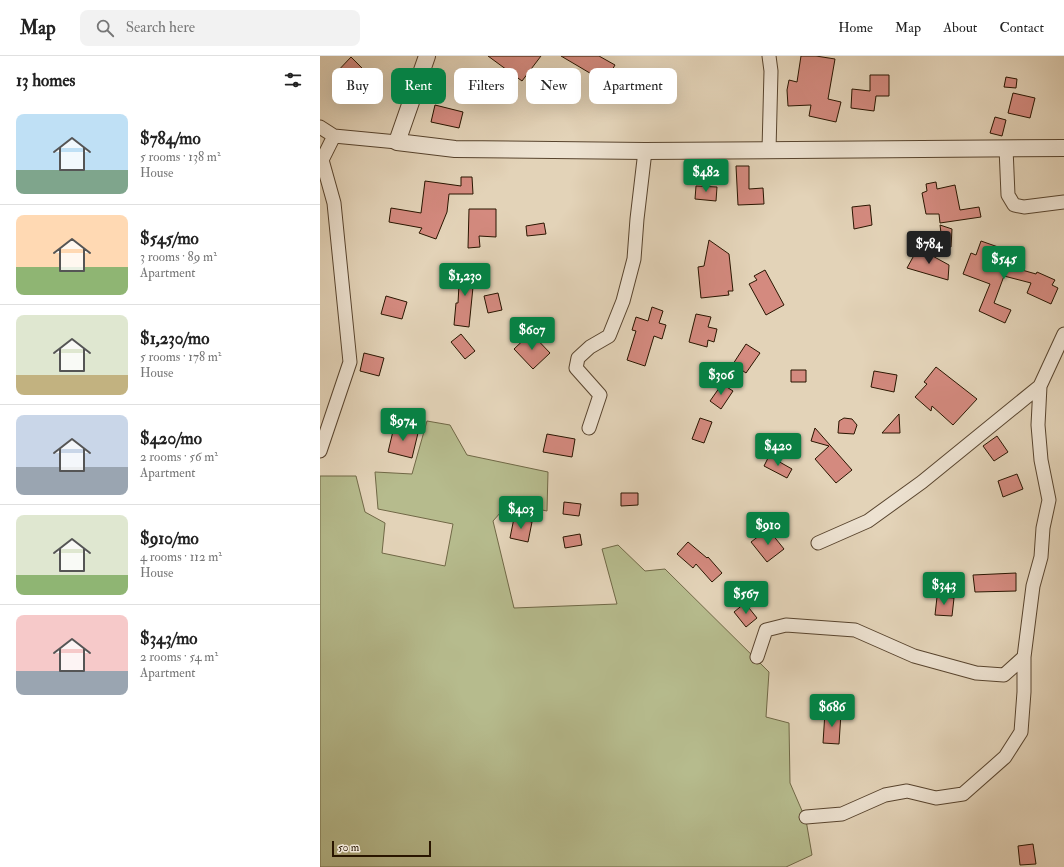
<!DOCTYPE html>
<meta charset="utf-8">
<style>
body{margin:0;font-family:"IM FELL Double Pica",serif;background:#f2f2f2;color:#222;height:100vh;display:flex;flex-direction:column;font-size:15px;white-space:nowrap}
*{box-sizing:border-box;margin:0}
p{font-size:13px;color:#767676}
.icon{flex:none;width:22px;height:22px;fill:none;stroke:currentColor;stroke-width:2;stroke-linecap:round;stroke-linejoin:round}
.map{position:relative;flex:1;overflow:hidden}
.details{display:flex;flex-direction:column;background:#fff;width:320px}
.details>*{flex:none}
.hud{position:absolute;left:12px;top:12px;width:380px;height:36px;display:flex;gap:8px}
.scale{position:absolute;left:12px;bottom:10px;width:99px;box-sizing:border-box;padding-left:4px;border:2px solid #291500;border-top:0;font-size:11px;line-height:14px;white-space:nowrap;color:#291500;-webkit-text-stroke:3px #ede2d1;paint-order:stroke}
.price{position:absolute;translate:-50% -34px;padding:0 9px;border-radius:4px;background:#0b8043;color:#fff;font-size:13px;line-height:26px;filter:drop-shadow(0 1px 2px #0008)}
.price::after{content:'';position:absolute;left:50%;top:24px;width:12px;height:9px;margin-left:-6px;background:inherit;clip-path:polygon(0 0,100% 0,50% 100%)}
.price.current{background:#222;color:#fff}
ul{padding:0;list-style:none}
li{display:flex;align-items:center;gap:12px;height:100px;padding:0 16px}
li+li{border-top:1px solid #e0e0e0}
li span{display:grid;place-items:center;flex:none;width:112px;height:80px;border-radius:8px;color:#555}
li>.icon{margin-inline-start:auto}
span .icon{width:48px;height:48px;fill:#fffc;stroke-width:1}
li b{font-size:17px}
h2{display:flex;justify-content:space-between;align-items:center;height:48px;padding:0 16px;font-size:17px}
.chip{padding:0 14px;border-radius:8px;background:#fff;box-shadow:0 4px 16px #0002;font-size:14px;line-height:36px}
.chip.current{background:#0b8043;color:#fff}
header{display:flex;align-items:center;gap:24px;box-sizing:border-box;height:56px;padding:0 20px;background:#fff;border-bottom:1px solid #e0e0e0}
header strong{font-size:19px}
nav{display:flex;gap:22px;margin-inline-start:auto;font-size:14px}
.search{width:280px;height:36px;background:#f2f2f2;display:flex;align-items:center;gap:10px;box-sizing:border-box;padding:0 14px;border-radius:8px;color:#767676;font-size:15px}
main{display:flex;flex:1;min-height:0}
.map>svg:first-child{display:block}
.green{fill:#b6bb8d;stroke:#706846}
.building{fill:#d48a7f;stroke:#291500}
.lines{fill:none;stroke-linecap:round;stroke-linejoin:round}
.minor-casing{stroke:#58442e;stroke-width:15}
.tertiary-casing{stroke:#58442e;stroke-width:18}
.minor{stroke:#ede2d1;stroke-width:13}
.tertiary{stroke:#ede2d1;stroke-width:16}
</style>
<header>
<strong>Map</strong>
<div class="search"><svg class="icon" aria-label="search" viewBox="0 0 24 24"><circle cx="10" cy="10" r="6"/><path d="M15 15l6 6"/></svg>Search here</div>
<nav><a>Home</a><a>Map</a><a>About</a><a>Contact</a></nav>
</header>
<main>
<section class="details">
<h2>13 homes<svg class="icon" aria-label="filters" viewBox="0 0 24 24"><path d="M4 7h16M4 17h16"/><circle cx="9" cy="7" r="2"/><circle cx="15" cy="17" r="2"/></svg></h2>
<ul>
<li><span style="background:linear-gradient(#bfe0f5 70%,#7fa58c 0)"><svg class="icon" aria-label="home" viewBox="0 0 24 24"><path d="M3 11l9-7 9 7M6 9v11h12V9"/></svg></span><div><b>$784/mo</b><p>5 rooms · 138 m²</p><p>House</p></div></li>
<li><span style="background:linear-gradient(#ffd9b3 65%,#8fb573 0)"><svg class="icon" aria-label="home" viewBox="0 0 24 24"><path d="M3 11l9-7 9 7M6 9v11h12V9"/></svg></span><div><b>$545/mo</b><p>3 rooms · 89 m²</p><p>Apartment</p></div></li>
<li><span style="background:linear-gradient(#dfe7d0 75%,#c2b280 0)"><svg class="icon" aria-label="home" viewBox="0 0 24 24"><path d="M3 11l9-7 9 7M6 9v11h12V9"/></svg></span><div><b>$1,230/mo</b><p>5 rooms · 178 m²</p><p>House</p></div></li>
<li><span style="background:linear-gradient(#c9d6e8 65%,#9aa5b1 0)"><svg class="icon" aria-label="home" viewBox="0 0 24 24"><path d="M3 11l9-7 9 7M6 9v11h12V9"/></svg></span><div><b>$420/mo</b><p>2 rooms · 56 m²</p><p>Apartment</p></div></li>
<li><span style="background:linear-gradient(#dfe7d0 75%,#8fb573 0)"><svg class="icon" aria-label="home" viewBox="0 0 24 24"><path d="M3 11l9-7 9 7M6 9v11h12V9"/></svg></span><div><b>$910/mo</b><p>4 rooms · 112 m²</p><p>House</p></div></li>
<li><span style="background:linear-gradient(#f6c9c9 70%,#9aa5b1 0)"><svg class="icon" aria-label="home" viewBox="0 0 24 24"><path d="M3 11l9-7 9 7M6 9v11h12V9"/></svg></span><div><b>$343/mo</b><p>2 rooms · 54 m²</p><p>Apartment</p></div></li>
</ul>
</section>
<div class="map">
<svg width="744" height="811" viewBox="0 0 744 811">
<rect width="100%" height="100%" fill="#e3d3b8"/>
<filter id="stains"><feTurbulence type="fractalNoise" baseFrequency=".005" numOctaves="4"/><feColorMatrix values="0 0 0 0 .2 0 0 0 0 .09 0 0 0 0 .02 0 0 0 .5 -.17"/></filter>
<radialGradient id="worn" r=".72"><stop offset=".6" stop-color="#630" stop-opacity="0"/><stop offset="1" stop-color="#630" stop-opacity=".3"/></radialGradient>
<!-- green -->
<path class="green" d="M107,365L130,369L147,399L228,416L227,455L189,447L173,465L194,552L297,548L282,493L298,489L325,515L345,513L449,616L446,661L469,667L470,727L486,764L492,799L466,811H0V420H36L45,456L65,467L62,497L125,510L133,468L58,453L55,416L92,418Z"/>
<!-- building -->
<path class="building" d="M168,0H221L202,25Z
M241,0H279L295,9L285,26Z
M481,0H496L515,3L508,43L521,46L516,66L489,60L491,49L468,50L467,34L469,24L477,26Z
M31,1L42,12L25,29L14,19Z
M550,19H569V40H556L554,55L531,52L532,33L550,35Z
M686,21L697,23L696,32L684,31Z
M693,37L715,42L710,62L688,57Z
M115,49L143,56L139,72L111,66Z
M675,61L686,64L682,80L670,77Z
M416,110H429V133L443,132L444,148L418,149Z
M141,121H152L153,138H129L127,156L116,183L99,177L102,172L69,166L71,152L101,157L105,125L141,130Z
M616,126L617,133L635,129L640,154L659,151L661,161L620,167L619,158H606L602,137L607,135L606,128Z
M376,130L397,131L396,145L375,143Z
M550,149L552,169L534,173L532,151Z
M149,153H176V181L159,180L160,191L148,192Z
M224,167L226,178L207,180L206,170Z
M620,169L632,173L631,191L604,188L606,178L621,177Z
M389,184L409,198L413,235H408L409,239L381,242L378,211L384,210Z
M661,185L681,192L675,207L679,208L681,202L689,205L688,210L716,218L717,216L735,224L732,229L738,232L731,248L707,237L711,227L684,220L674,247L691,254L685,267L659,255L670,228L643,218L651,197L656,199Z
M598,192L629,209L628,224L587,212Z
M140,210L155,211L149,271L134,269L136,247H138Z
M445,214L464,249L446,259L429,228L437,224L434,220Z
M178,237L182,254L168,257L164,240Z
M66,240L87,246L82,263L61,258Z
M332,251L343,255L339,267L346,269L342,283L334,280L325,310L307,304L316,275L312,274L316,261L328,265Z
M376,258L391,261L388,271L397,273L394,286L388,284L387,291L369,286Z
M211,277L230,297L213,313L194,293Z
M141,278L155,295L145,303L131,286Z
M426,288L440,297L426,317L413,308Z
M44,297L64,302L59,320L40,315Z
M616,311L657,343L633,369L612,350L611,355L595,341L607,328L604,326Z
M471,314H486V326H471Z
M554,315L577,319L574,336L551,331Z
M402,328L413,335L401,353L390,345Z
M579,358L580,377H562Z
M380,362L392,366L384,387L372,383Z
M524,362L532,363L537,369L534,378L518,377L519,365Z
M74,371L98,377L92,402L68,396Z
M495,372L532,414L516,427L495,403L509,390L491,385Z
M227,378L255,383L252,401L223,396Z
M677,380L688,396L674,405L663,390Z
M449,400L472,413L467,422L444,410Z
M697,418L703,433L683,441L678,425Z
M301,437H318V449L301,450Z
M244,446L261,448L259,460L243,458Z
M194,462L212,466L208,486L190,482Z
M448,473L464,493L447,506L431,486Z
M260,478L262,489L245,492L243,481Z
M368,486L387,502L388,501L402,517L392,526L376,508L373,512L357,498Z
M696,517V535L655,536L653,519Z
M617,541L634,542L632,560L615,559Z
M425,547L437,562L426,571L414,556Z
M505,656L521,657L519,688L503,687Z
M713,788L716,808L700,809L698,790Z"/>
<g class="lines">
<defs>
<path id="minor" d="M0,71L14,80L77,86
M686,92L688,139L694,149L704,151L744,146
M449,94L451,15L449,0
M0,108L14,80
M269,372L280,339L256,312L258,302L270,291L289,280L303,245L314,203L317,163L325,95
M0,395L30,306L14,147L2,104
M498,487L548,465L602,426L720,330
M437,601L446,574L466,569L535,574L594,600L656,617L684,619L704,601
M486,761L522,758L565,739L587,735L616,742L643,738L685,701L701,676L704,636V601L713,530L721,501L723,472L729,444L721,404L718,369L720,330L744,278"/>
<path id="tertiary" d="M107,0L77,86L135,93L325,95L744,92"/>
</defs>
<!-- minor casing -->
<use href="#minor" class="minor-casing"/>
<!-- tertiary casing -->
<use href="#tertiary" class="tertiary-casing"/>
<!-- minor -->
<use href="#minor" class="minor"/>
<!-- tertiary -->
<use href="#tertiary" class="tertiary"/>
</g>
<rect width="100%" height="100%" filter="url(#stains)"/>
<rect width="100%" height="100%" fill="url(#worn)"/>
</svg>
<div class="scale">50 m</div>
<b class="price" style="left:386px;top:137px">$482</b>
<b class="price current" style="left:609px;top:209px">$784</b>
<b class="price" style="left:684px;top:224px">$545</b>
<b class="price" style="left:145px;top:241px">$1,230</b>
<b class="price" style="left:212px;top:295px">$607</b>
<b class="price" style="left:401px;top:340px">$306</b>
<b class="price" style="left:83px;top:386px">$974</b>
<b class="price" style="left:458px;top:411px">$420</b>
<b class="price" style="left:201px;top:474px">$403</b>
<b class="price" style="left:448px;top:490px">$910</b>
<b class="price" style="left:624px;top:550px">$343</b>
<b class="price" style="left:426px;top:559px">$567</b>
<b class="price" style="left:512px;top:672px">$686</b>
<div class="hud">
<a class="chip">Buy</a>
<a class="chip current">Rent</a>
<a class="chip">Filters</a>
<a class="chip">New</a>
<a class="chip">Apartment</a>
</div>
</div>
</main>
